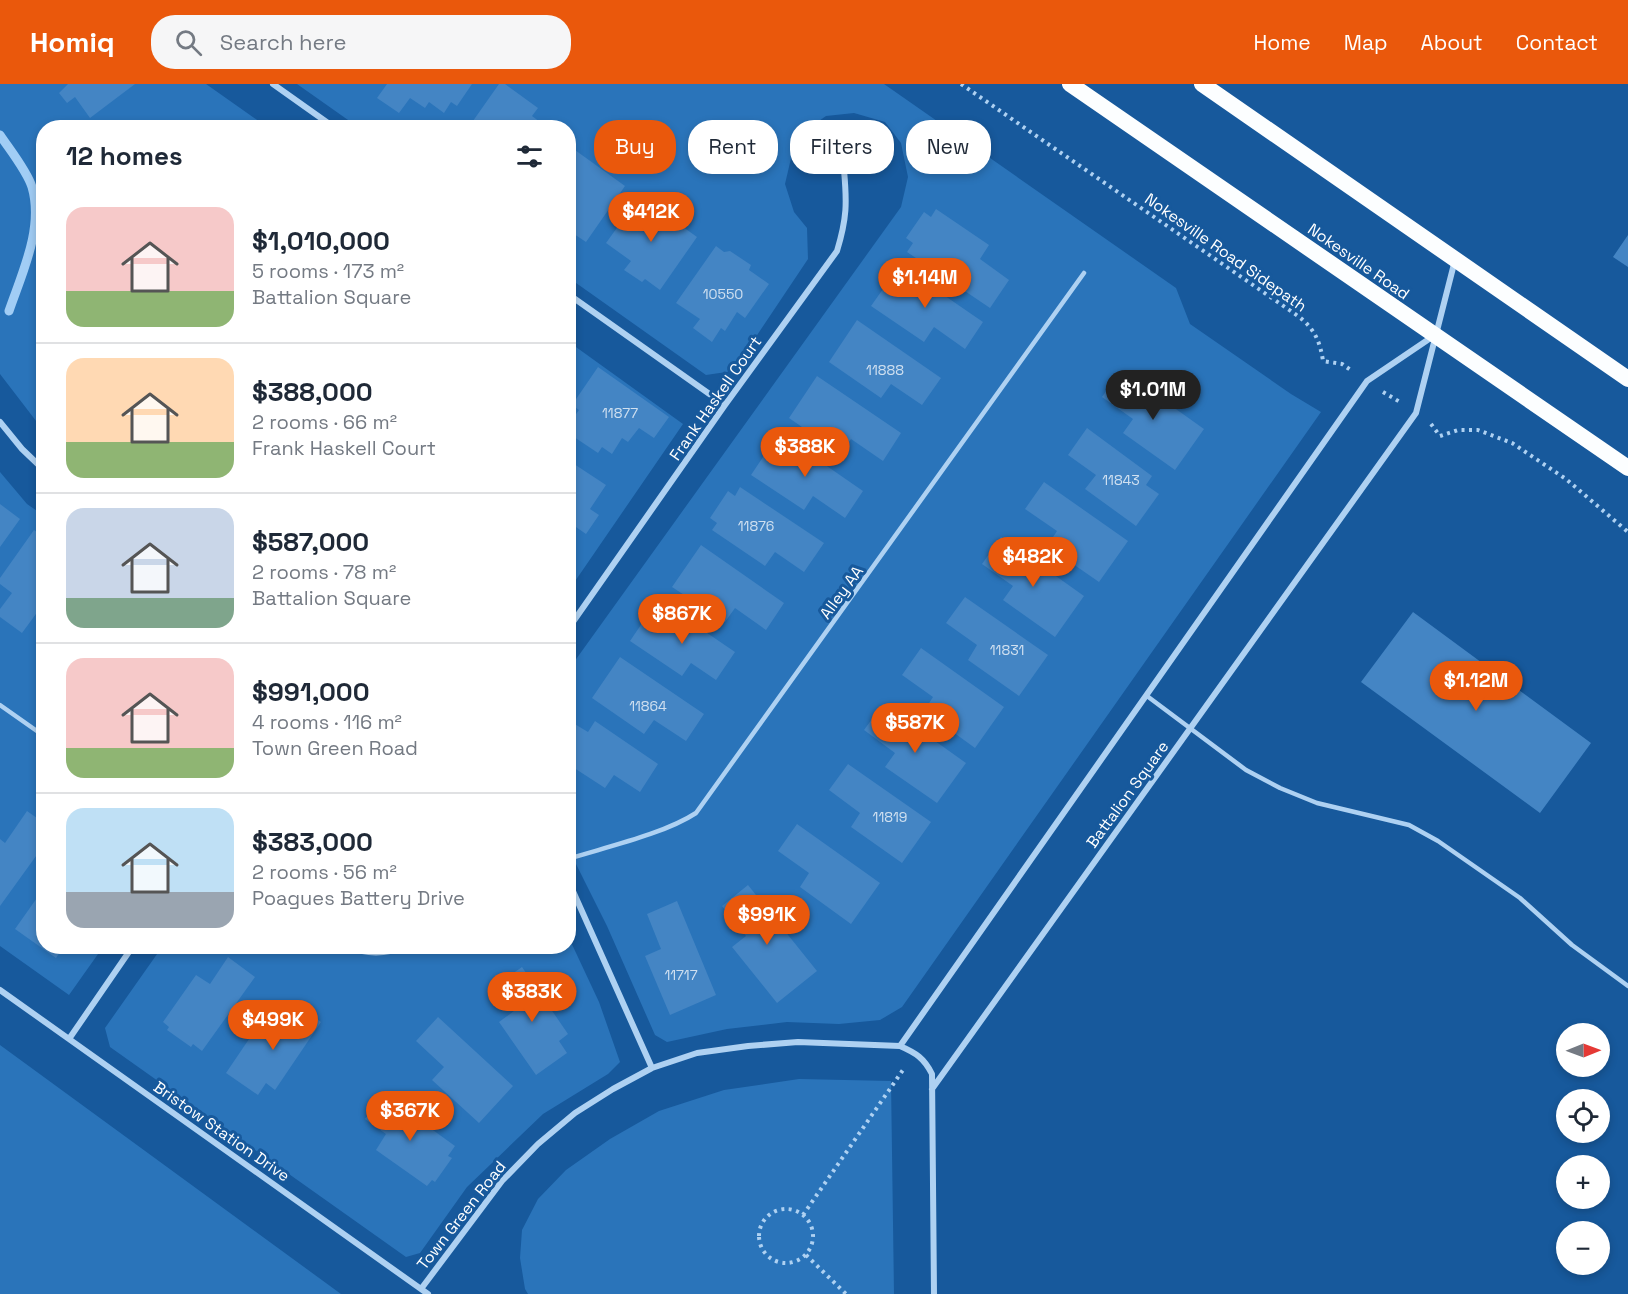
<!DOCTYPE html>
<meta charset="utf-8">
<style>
body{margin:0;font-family:"Space Grotesk",sans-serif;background:#f6f6f7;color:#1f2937;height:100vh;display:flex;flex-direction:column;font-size:22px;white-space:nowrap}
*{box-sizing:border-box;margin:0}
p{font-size:20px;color:#747a83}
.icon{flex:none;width:33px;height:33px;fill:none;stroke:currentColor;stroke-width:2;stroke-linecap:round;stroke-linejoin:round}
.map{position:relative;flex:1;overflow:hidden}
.sheet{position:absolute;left:36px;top:36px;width:540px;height:834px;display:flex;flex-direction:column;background:#fff;border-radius:24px;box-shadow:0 3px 9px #0003}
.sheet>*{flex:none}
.hud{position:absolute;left:594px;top:36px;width:570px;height:54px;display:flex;gap:12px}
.needle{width:39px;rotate:89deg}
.fabs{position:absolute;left:1556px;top:939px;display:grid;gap:12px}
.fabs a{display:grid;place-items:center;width:54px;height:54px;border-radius:50%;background:#fff;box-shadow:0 3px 9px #0003;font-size:30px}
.price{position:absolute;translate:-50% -51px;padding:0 14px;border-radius:21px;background:#ea580c;color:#fff;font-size:20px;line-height:39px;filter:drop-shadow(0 2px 3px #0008)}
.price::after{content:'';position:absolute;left:50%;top:36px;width:18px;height:14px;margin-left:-9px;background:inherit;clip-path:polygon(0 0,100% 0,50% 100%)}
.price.selected{background:#222;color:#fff}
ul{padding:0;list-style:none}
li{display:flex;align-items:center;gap:18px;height:150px;padding:0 30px}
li+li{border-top:2px solid #e0e1e3}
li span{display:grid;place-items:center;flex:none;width:168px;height:120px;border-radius:18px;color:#555}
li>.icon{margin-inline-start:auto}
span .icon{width:72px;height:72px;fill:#fffc;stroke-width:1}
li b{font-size:26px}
h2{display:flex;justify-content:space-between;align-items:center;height:72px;padding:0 30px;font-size:26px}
.chip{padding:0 21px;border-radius:24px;background:#fff;box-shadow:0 3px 9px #0003;font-size:21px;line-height:54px}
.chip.selected{background:#ea580c;color:#fff}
header{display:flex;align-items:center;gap:36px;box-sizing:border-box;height:84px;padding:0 30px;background:#ea580c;color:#fff}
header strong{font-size:28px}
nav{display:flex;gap:33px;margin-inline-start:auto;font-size:21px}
.search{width:420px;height:54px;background:#f6f6f7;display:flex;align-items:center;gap:15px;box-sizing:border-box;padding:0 21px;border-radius:24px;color:#747a83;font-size:22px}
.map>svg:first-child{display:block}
.green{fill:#2a74ba}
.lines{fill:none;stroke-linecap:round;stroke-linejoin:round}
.stream{stroke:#a1cdf5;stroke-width:9}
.building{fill:#4485c4}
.path{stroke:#aed1f2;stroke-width:4;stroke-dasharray:3 4.5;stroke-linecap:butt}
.service{stroke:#aed1f2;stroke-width:4.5}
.minor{stroke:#aed1f2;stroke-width:6}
.trunk{stroke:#fcfeff;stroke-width:16}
.labels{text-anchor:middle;stroke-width:6;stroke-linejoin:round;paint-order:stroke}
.number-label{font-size:14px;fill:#d0e0f0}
.street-label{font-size:16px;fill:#fff;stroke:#17599c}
</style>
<header>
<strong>Homiq</strong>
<div class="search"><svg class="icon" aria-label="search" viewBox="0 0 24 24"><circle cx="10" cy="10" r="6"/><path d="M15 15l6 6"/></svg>Search here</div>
<nav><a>Home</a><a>Map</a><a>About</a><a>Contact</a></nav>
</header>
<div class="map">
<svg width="1628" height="1210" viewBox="0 0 1628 1210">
<rect width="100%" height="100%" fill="#17599c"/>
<!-- green -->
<path class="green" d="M0,0H206L267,43L44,44L43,346L0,290Z
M297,0H884L1176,204L1190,240L1291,310L1321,328L902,923L880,936L839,940L787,938L727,945L667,958L655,951L607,842L568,764L569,585L901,123L908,93L901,59L885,38L854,29L826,32L796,53L785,100L794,128L807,144L808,175L733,287L706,291L569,194L568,44L358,43Z
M569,258L683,340L569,506Z
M0,388L27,420L43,431L44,862L103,863L69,911L0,862Z
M569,854L599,918L620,978L608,990L543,1030L467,1103L420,1169L406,1173L110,963L105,944L162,863L568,862Z
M0,961L341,1210H0Z
M799,995L891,997L894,1210H528L525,1205L520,1174L522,1146L538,1115L566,1086L610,1055L659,1027L724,1006Z"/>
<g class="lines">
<!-- stream -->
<path class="stream" d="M0,51C10,66 27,87 32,103C44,144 22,189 9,227"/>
</g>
<!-- building -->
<path class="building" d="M68,0H135L90,34L75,13L67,19L59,9Z
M387,0H472L457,22L451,18L444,29L429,18L425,24L410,14L399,29L377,14Z
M499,0H505L538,24L532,32L548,44H468Z
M568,61L625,102L586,158L568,146Z
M640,112L697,153L660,206L645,195L642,198L624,186L631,177L606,159Z
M936,125L989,161L980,175L1009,196L990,224L907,168L913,159L906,154L924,128L931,133Z
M1628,151V183L1613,173Z
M716,162L724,168L730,167L751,181L749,186L769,200L745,234L737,228L725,247L721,244L712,258L693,244L700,235L676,219Z
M900,181L983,238L965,265L934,243L924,258L871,222Z
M857,236L941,294L922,321L891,300L881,314L829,278Z
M598,283L669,333L654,354L639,344L628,358L622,354L612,370L602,363L598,369L568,349V341L579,326L572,321Z
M1121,286L1204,345L1175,386L1123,349L1133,335L1102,313Z
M817,292L901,349L883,377L851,355L841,370L789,334Z
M1087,344L1152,392L1146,401L1159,410L1136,442L1085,405L1096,391L1068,371Z
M779,349L863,407L845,434L813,412L804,426L751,391Z
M568,376L606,401L590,425L599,431L586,450L573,441L571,445L568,443Z
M1044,398L1128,457L1099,498L1047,462L1057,447L1025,425Z
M740,403L824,459L804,488L775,468L765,482L712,446L717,439L710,434L728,407L735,412Z
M0,420L20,435L0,463Z
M34,446L44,453V519L22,549L0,533V525L12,509L0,500V494Z
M1001,453L1084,512L1055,553L1003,516L1013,502L982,480Z
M701,461L784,519L766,546L735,524L725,538L672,503Z
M965,513L1048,571L1019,612L968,576L977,561L946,539Z
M672,525L735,568L716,596L691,579L682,592L630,557L651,526L665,536Z
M1413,528L1591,659L1540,729L1361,598Z
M921,564L1004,623L975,664L924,627L933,613L902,591Z
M620,573L704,630L686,657L654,636L644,650L592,614Z
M883,620L966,679L937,719L885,683L895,669L864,646Z
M595,637L658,680L640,708L614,691L605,704L568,680V646L573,639L588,648Z
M848,680L931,738L902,779L851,743L860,729L829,706Z
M27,727L44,739V761L0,822V755L5,759Z
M797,740L880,799L851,840L800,803L809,789L778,767Z
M748,801L817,887L777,919L732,863L746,852L722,822Z
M44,804V862H64L56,874L15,845Z
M677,817L716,911L670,931L645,872L661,865L647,830Z
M228,873L255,893L202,967L193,960L191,963L167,946L169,943L163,938L196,891L210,900Z
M522,883L568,950L559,957L567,969L536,991L499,938L514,927L496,901Z
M295,920L321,938L275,1006L266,999L258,1011L226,989L262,936L277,946Z
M438,933L513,1002L479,1039L432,996L444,983L416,957Z
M383,1010L455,1062L448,1072L452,1074L435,1098L432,1096L427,1102L376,1066L386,1050L365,1035Z"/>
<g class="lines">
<!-- path -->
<path class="path" d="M961,0L1298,232C1314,244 1320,257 1323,277L1342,280L1352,287
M1383,308L1400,318
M1431,340L1440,352L1458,346H1478L1512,359L1566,395L1628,448
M759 1152a27 27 0 1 1 54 0a27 27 0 1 1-54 0Z
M803,1131L905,983
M806,1171L846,1210"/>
<!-- service -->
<path class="service" d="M1147,612L1246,686L1280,704L1317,719L1409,741L1438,757L1520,814L1572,861L1628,902
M0,621L44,652
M568,775C606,763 664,750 696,729L1084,189
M348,862C368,873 387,871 407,862"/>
<!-- minor -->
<path class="minor" d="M273,0L335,44
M568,210L725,321
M0,338L22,365L44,386
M568,545L725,321L837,167C847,134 847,119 844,86
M568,796L652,984
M0,906L428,1210
M69,955L133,862
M900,962L1367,297L1432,253
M932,1005L1416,329L1455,176
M421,1205L502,1097L538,1060L575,1029L613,1005L652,984L697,969L748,962L798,958L900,962C916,969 924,974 932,990L934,1210"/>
<!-- trunk -->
<path class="trunk" d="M1070,0L1628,384
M1202,0L1628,295"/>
</g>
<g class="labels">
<!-- number labels -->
<g class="number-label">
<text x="723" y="215">10550</text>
<text x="885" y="291">11888</text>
<text x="620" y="334">11877</text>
<text x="1121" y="401">11843</text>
<text x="756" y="447">11876</text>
<text x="1007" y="571">11831</text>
<text x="648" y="627">11864</text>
<text x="890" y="738">11819</text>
<text x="681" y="896">11717</text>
</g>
<!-- street labels -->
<g class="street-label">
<text transform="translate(1226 168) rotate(35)" y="6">Nokesville Road Sidepath</text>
<text transform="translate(1359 177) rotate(35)" y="6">Nokesville Road</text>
<text transform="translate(715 314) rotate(-55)" y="6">Frank Haskell Court</text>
<text transform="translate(841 508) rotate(-54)" y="6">Alley AA</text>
<text transform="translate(1127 710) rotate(-54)" y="6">Battalion Square</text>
<text transform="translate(222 1047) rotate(35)" y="6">Bristow Station Drive</text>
<text transform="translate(461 1131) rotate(-52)" y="6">Town Green Road</text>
</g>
</g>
</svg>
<div class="fabs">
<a><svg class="needle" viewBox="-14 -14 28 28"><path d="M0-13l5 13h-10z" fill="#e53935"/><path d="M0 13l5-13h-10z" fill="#747a83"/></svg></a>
<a><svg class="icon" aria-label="locate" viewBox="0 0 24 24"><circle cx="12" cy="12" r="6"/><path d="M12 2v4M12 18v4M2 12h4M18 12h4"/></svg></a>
<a>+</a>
<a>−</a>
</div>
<b class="price" style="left:651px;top:159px">$412K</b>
<b class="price" style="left:925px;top:225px">$1.14M</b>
<b class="price selected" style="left:1153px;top:337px">$1.01M</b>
<b class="price" style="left:805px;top:394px">$388K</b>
<b class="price" style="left:1033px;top:504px">$482K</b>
<b class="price" style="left:682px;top:561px">$867K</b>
<b class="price" style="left:1476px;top:628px">$1.12M</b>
<b class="price" style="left:915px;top:670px">$587K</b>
<b class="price" style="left:767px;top:862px">$991K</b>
<b class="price" style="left:532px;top:939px">$383K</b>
<b class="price" style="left:273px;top:967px">$499K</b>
<b class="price" style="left:410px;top:1058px">$367K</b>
<div class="hud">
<a class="chip selected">Buy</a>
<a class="chip">Rent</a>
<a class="chip">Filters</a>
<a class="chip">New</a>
</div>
<section class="sheet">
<h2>12 homes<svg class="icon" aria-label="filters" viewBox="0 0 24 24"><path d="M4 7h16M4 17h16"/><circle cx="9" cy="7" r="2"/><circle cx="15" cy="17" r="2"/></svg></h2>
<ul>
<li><span style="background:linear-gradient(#f6c9c9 70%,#8fb573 0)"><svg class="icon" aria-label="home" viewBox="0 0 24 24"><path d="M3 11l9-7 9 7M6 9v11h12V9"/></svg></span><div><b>$1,010,000</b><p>5 rooms · 173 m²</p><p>Battalion Square</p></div></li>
<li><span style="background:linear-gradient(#ffd9b3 70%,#8fb573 0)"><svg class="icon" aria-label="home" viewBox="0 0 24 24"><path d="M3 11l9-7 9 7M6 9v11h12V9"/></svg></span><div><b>$388,000</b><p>2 rooms · 66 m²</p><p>Frank Haskell Court</p></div></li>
<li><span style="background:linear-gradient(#c9d6e8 75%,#7fa58c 0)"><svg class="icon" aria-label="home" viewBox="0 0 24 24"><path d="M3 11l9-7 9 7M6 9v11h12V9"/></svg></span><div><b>$587,000</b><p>2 rooms · 78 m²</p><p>Battalion Square</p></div></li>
<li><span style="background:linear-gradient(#f6c9c9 75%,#8fb573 0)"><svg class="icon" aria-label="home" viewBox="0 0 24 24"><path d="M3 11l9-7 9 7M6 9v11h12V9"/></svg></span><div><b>$991,000</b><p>4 rooms · 116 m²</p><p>Town Green Road</p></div></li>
<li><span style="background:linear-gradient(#bfe0f5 70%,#9aa5b1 0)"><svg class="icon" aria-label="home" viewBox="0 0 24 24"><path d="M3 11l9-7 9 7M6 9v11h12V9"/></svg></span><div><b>$383,000</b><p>2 rooms · 56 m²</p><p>Poagues Battery Drive</p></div></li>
</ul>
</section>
</div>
